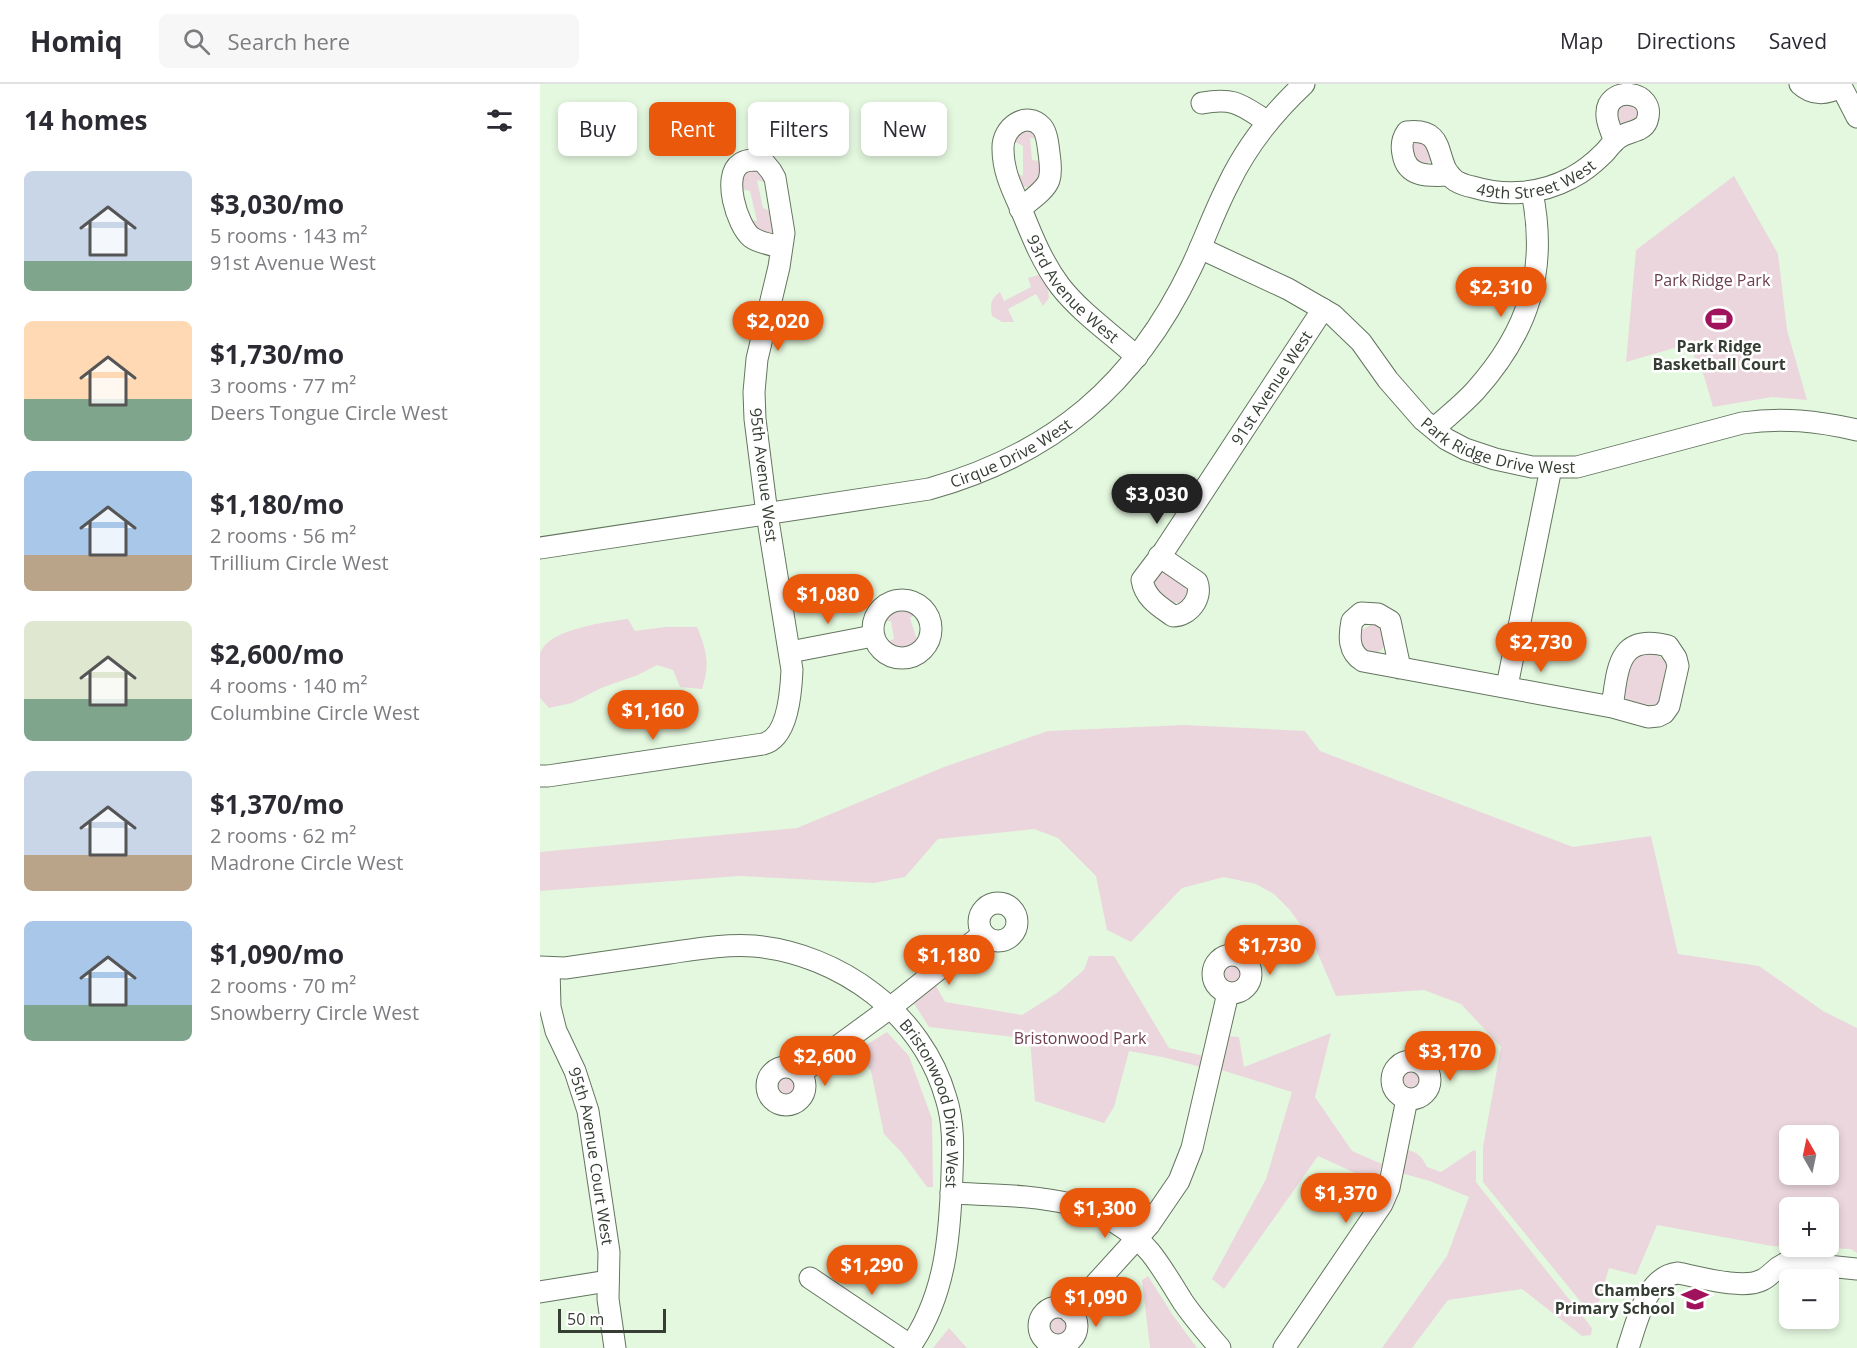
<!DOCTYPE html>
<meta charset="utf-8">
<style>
body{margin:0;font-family:"Open Sans",sans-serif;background:#f7f7f7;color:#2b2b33;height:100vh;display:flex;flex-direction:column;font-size:22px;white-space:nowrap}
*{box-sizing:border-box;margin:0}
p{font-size:20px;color:#7c7c81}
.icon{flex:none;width:33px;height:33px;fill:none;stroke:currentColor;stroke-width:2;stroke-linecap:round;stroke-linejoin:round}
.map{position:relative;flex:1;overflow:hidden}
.panel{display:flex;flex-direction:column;background:#fff;width:540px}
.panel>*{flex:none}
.top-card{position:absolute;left:18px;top:18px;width:570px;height:54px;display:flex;gap:12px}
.needle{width:39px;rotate:351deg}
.controls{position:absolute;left:1239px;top:1041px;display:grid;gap:12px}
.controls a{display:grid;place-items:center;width:60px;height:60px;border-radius:9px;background:#fff;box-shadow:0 3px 9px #0003;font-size:30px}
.scale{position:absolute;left:18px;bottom:15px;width:108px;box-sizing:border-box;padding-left:6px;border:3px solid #363e34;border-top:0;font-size:16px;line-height:21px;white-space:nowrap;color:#363e34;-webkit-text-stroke:4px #fff;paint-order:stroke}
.price{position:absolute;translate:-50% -51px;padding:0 14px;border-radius:21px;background:#ea580c;color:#fff;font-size:20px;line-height:39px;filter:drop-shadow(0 2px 3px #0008)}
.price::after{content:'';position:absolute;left:50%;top:36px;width:18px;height:14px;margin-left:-9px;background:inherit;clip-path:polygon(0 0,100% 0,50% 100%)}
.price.on{background:#222;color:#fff}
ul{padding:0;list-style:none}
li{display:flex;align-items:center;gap:18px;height:150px;padding:0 24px}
li span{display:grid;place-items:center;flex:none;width:168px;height:120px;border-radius:9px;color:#555}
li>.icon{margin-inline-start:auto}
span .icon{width:72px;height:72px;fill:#fffc;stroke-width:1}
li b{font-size:26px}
h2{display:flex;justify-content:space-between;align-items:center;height:72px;padding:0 24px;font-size:26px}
.pill{padding:0 21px;border-radius:9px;background:#fff;box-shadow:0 3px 9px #0003;font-size:21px;line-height:54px}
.pill.on{background:#ea580c;color:#fff}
header{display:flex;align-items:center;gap:36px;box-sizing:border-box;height:84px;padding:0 30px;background:#fff;border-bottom:2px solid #e1e1e2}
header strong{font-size:28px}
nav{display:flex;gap:33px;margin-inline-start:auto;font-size:21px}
.search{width:420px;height:54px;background:#f7f7f7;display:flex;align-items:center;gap:15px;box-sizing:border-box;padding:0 21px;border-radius:9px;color:#7c7c81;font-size:22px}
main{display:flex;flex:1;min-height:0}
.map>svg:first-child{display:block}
.green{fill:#ebd6dd;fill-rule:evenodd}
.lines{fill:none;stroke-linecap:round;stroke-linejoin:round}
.minor-casing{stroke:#63755f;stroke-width:23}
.minor{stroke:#fff;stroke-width:21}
.labels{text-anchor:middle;stroke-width:5;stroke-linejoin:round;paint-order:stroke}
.street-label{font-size:16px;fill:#363e34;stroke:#fff}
.park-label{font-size:16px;fill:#6e3e50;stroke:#fff}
.poi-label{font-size:16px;font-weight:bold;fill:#363e34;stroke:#fff}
</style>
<header>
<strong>Homiq</strong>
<div class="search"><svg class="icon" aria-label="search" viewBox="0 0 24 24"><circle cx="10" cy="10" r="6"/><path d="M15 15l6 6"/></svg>Search here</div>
<nav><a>Map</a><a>Directions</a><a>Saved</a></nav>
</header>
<main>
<section class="panel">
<h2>14 homes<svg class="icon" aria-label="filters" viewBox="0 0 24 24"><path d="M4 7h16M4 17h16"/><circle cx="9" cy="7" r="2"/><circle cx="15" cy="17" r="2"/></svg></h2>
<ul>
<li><span style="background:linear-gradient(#c9d6e8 75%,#7fa58c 0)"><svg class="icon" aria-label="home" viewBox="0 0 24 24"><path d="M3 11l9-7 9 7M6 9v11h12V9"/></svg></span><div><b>$3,030/mo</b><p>5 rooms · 143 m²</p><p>91st Avenue West</p></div></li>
<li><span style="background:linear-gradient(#ffd9b3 65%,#7fa58c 0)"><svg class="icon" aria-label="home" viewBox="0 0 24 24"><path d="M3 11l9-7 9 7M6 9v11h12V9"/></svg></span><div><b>$1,730/mo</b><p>3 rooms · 77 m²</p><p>Deers Tongue Circle West</p></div></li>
<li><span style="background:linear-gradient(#a9c7e8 70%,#b9a48a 0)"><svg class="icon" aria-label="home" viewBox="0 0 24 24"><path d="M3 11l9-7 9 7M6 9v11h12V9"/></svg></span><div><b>$1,180/mo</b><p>2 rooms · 56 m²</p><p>Trillium Circle West</p></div></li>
<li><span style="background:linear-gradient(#dfe7d0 65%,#7fa58c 0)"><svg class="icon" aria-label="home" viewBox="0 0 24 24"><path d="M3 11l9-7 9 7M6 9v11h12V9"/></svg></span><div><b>$2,600/mo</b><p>4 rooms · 140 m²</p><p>Columbine Circle West</p></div></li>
<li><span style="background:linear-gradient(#c9d6e8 70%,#b9a48a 0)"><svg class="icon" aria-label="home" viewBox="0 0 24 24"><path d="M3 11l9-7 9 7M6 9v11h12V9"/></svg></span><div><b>$1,370/mo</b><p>2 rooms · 62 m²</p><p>Madrone Circle West</p></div></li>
<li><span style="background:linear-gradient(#a9c7e8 70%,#7fa58c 0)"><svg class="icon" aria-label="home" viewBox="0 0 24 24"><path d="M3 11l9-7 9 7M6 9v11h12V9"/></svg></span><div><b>$1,090/mo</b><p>2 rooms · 70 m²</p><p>Snowberry Circle West</p></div></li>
</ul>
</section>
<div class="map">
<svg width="1317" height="1264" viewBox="0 0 1317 1264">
<rect width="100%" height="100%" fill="#e4f8df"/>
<!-- green -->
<path class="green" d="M1085,17L1099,25L1097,37L1082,42L1079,40L1075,25Z
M487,41L503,55L490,54L492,76L507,78L508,86L493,103C479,105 476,96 470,86L483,92V62L469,54Z
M875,57H887L892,76L885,81H876L871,60Z
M218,83L231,100L217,96L223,124L237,130L234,153L225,155L201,134L217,137L210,107L197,104L199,89Z
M1194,92L1238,170L1247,246L1267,316L1232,313L1173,323L1164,292L1148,260L1086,278L1096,166Z
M502,190L507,198L509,214L503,222L496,210L468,225L474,238H462L452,232C450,222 450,215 460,208L464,217L491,203L488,194Z
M619,487C629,487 643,497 647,507L642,519L631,518L612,504L610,495Z
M356,521L372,523L379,527L370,534L376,553L384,554V557C372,572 356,573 342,560L354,555L351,537H339L343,530Z
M88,535L95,547L125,543H157C167,567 170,581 162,605L140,603L133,586L117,581L98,591L61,604L32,619L9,624L0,614C0,600 0,584 0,571C5,545 67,538 88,535Z
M832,540L840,542L846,558C841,569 838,570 827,566L823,563L821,547Z
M1105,568L1118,571L1126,579L1121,617L1116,623L1108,624L1091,620L1085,613L1084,602L1089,582L1096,571Z
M644,641L765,647L780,667L1033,763L1111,752L1138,870L1219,882L1283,927L1317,944V1169L1311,1165L1232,1162L1117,1141L1096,1191L1069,1184L1054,1234L943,1098V1063L961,963L921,920L884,906L796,912L772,856L749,825L734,810L716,800L684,793L642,804L591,858L567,846L556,792L518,754L494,745L398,755L365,793L334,799L199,792L0,807V768L257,744L404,683L508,647ZM1250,1052H1288V1090H1250ZM1250,1124H1288V1162H1250Z
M549,872H574L629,964L664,972L661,983L622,973L589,967L574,1023L564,1039L495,1017L490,955L389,943L373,918L395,900L405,918L482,931L517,909L544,886Z
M681 889a10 10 0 1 1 20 0a10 10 0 1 1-20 0Z
M347,948L369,972L392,1035L393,1103H387L362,1069L344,1050L331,987L318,966Z
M791,949L775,1013L812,1067L842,1080L837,1099L778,1072L684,1205L672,1195L726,1095L752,1008L678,985L687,952L699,953L704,983Z
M861 998a10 10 0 1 1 20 0a10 10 0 1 1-20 0Z
M238 1002a8 8 0 1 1 16 0a8 8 0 1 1-16 0Z
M867,1066C878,1068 882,1073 887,1083L901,1088L934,1066L936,1068V1098L1052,1244L1051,1251L1042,1252L982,1205L908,1216L872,1264H842L907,1172L929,1113L890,1097L861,1089Z
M608,1192L632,1230L657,1264H610L602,1196Z
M508 1243a10 10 0 1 1 20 0a10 10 0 1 1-20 0Z
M409,1244L427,1264H393Z"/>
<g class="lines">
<defs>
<g id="minor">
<path d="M1260,0C1272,11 1286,11 1300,3"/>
<path d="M1300,0L1317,33"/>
<path d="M662,19C695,13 701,21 728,38"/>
<path id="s1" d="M910,91C890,92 867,94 863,70C861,61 862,55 867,48C910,43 892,81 916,97C921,100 928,102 933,103C966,113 1001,110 1031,94C1043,88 1054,79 1064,69C1069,64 1073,57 1080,53C1088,47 1103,48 1107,37C1118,5 1064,0 1067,32C1067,40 1073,49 1074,58"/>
<path id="s2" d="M480,125C489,117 505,107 509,96C512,87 510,77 509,69C508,61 507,49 502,43C487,26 462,43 463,65C463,87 472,105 481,125C492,152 502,178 520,202C541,229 572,250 597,273"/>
<path id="s3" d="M660,164L748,205L793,231L821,258L848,296L883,336L906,355L925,365L955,375L992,383H1037L1202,339C1242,333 1278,337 1317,346"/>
<path d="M895,344C908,332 923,320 935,307C989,247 1008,186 992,108"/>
<path id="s4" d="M0,464L389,405C513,370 595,301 651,184C664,157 674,128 688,101C706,63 733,29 764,0"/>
<path id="s5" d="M619,472L657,498C663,514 649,532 633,532C619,522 605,514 602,496L624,467L783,225"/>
<circle cx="362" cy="545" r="29"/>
<path d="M250,568L333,552"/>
<path d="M860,584L850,537L838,530L821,529L812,537C809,552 808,568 823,577L1072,623L1108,633L1118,632L1124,629L1129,622L1138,582L1136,574L1128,562C1077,549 1078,585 1072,623"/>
<path d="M967,602L1011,384"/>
<path d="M0,692H8L223,660C248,654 251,608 252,586L227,430L215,335L214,308L217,275L239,183L244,149L235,94L231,87L222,76C215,76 206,75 200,80C182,92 197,141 211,153C219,159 233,161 242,163"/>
<circle cx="458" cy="838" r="19"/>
<circle cx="692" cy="890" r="19"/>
<path id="s6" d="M0,883L25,884C60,879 94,874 129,869C157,865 185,860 214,862C300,870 382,930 406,1014C414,1039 413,1064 412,1090C410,1151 406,1212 369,1264"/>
<path id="s7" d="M9,884L10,923L16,947L35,987L48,1027L69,1168L68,1215L75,1264"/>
<circle cx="871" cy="996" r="19"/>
<circle cx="246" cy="1002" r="19"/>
<path d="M261,989L350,924L443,850"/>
<path d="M411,1109C484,1113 559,1108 610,1168C623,1184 632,1201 643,1218C654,1234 667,1249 680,1264"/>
<path d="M270,1194L371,1262"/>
<path d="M0,1208L68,1197"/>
<circle cx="518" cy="1242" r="19"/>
<path d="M530,1228L609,1141L639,1097L652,1064L688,909"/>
<path d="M744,1264L842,1120L849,1104L867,1015"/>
<path d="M1088,1264C1097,1239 1105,1193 1138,1189C1159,1193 1203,1206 1222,1196C1233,1191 1235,1182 1249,1178L1317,1185"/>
</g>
</defs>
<!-- minor casing -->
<use href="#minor" class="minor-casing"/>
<!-- minor -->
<use href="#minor" class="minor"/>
</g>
<!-- icons -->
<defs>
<symbol id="stadium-bare" viewBox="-9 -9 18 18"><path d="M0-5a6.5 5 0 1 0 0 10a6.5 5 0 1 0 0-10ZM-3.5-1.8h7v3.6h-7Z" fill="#a0135c" stroke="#fff" stroke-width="2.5" paint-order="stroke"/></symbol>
<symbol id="school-bare" viewBox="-9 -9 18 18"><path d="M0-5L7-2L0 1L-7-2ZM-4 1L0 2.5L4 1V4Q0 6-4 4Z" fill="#a0135c" stroke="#fff" stroke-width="2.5" paint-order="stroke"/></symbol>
</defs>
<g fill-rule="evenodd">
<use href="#stadium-bare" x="1160" y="216" width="38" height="38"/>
<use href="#school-bare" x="1136" y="1196" width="38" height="38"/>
</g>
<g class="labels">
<!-- street labels -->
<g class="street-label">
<text dy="6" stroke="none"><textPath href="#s1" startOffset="242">49th Street West</textPath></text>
<text dy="6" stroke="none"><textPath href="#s2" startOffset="314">93rd Avenue West</textPath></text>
<text dy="6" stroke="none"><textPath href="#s5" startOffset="375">91st Avenue West</textPath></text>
<text dy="6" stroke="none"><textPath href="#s3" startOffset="370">Park Ridge Drive West</textPath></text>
<text dy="6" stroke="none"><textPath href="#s4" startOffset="483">Cirque Drive West</textPath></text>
<text transform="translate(224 391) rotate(83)" y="6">95th Avenue West</text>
<text dy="6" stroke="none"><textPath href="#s6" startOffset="476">Bristonwood Drive West</textPath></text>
<text dy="6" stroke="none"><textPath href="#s7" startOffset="195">95th Avenue Court West</textPath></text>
</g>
<!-- park labels -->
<g class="park-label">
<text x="1172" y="202">Park Ridge Park</text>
<text x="540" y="960">Bristonwood Park</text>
</g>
<!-- poi labels -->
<g class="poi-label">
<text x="1179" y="268">Park Ridge<tspan x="1179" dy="18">Basketball Court</tspan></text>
<text x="1135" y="1212" text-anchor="end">Chambers<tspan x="1135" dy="18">Primary School</tspan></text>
</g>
</g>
</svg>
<div class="controls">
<a><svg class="needle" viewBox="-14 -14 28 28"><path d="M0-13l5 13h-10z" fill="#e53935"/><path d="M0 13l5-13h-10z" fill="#7c7c81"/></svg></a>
<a>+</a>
<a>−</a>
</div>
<div class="scale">50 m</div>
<b class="price" style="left:961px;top:234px">$2,310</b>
<b class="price" style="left:238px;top:268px">$2,020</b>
<b class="price on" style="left:617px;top:441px">$3,030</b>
<b class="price" style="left:288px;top:541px">$1,080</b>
<b class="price" style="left:1001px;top:589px">$2,730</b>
<b class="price" style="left:113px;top:657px">$1,160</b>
<b class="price" style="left:730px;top:892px">$1,730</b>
<b class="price" style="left:409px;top:902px">$1,180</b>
<b class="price" style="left:910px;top:998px">$3,170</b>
<b class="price" style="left:285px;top:1003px">$2,600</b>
<b class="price" style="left:806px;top:1140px">$1,370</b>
<b class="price" style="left:565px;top:1155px">$1,300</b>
<b class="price" style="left:332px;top:1212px">$1,290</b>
<b class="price" style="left:556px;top:1244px">$1,090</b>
<div class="top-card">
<a class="pill">Buy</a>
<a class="pill on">Rent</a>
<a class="pill">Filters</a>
<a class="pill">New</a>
</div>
</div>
</main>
